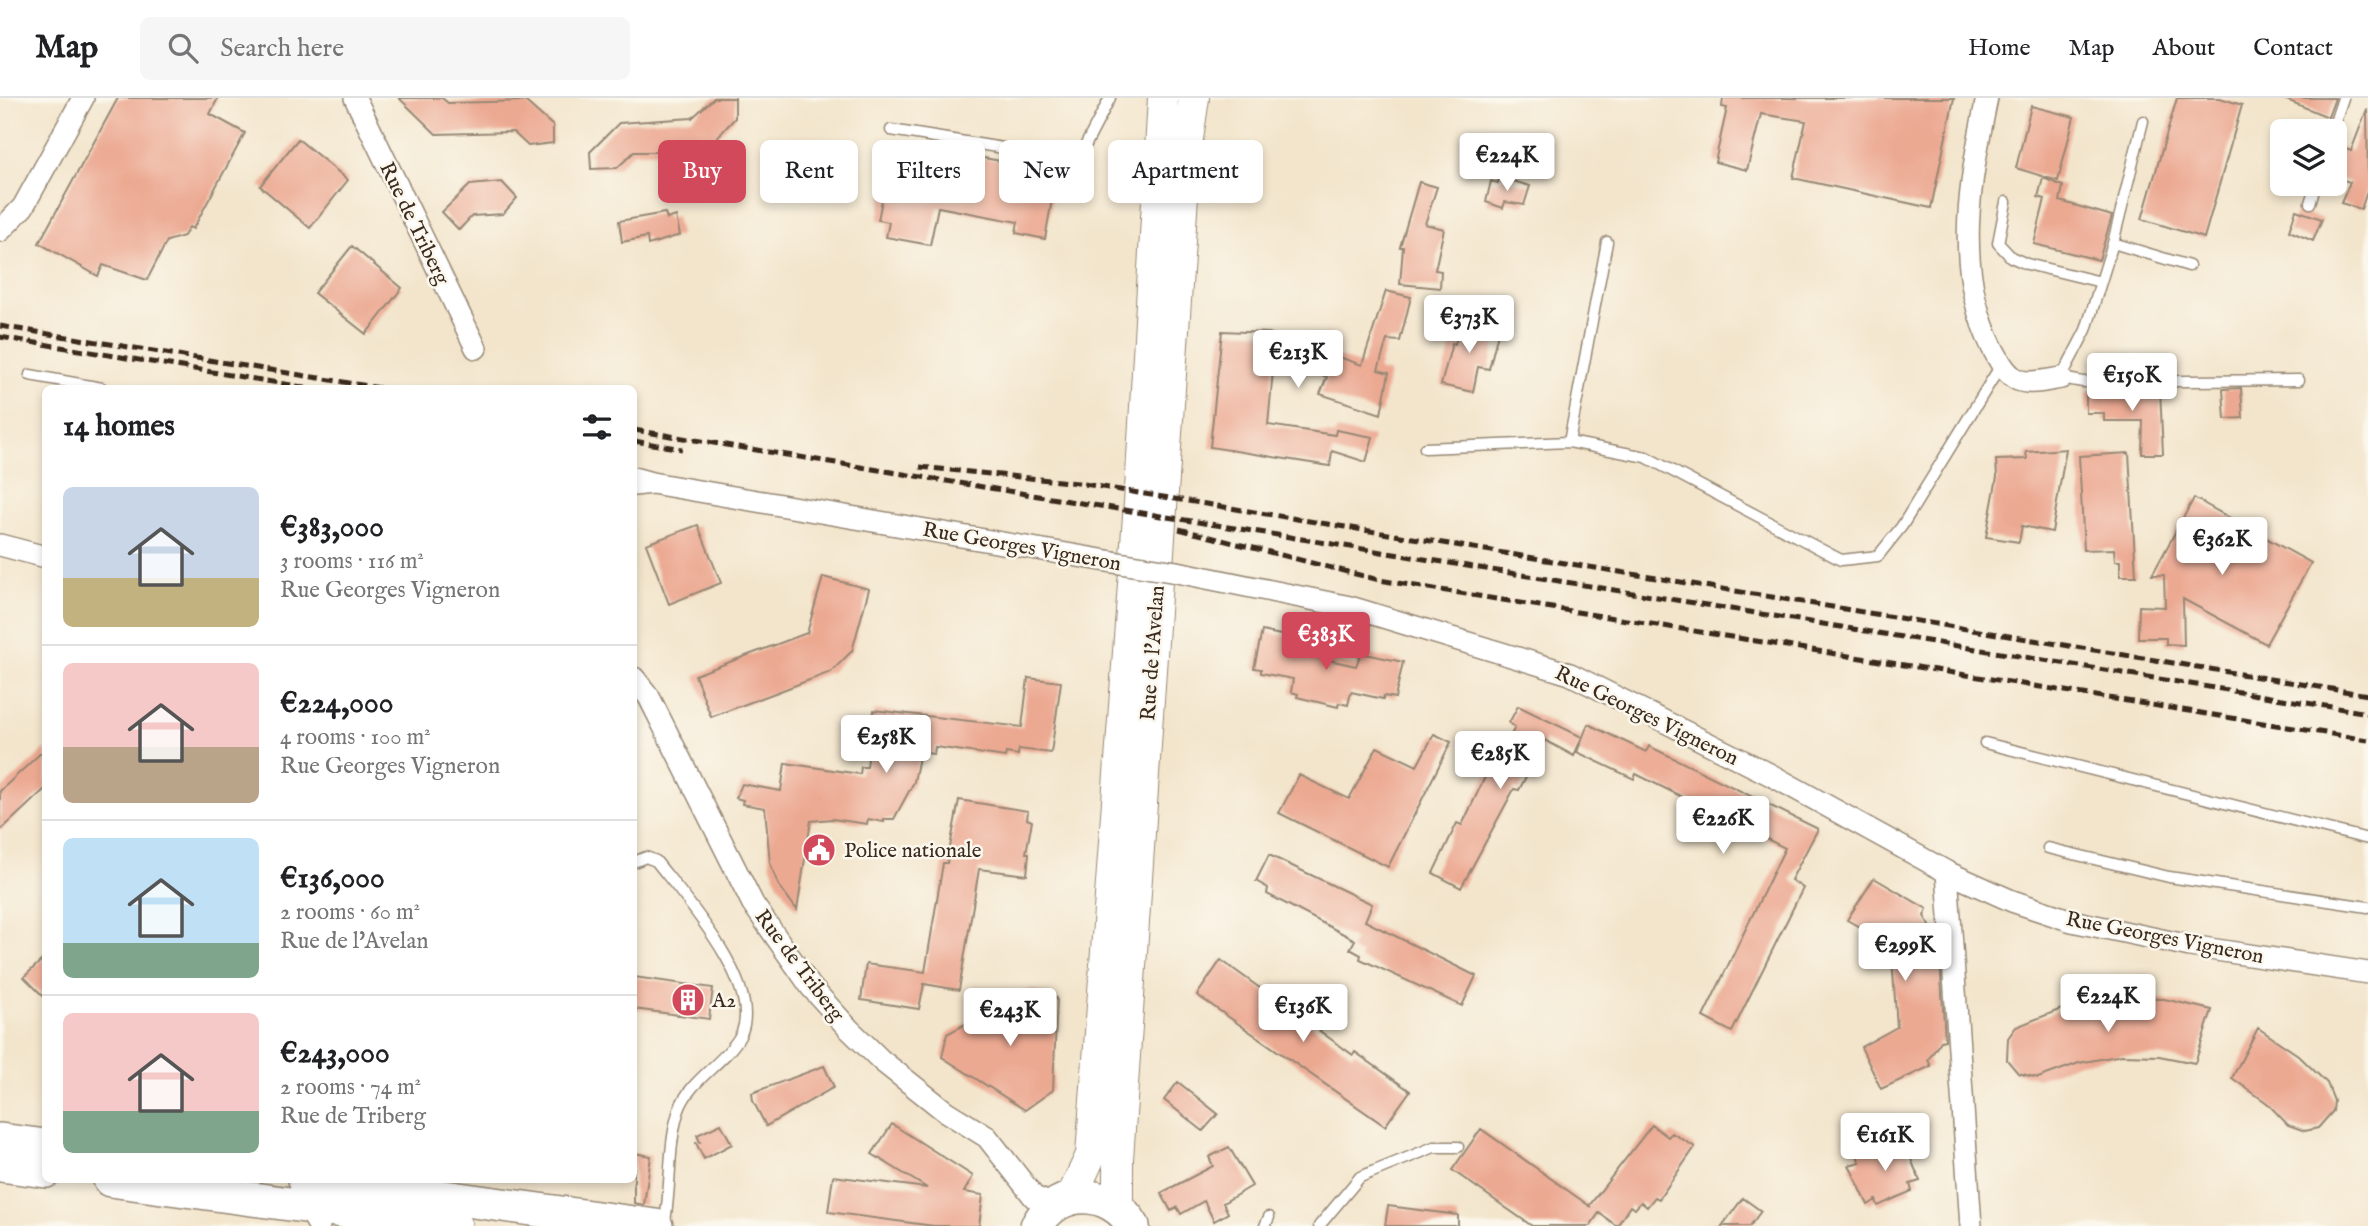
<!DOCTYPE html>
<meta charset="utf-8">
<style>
body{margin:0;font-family:"IM FELL English",serif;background:#f6f6f6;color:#202124;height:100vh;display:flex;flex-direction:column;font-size:26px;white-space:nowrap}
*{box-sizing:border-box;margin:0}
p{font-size:23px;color:#757577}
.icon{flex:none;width:38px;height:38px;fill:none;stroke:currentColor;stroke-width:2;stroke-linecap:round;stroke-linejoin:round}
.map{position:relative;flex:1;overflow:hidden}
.panel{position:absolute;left:42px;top:287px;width:595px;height:798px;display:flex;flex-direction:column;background:#fff;border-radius:10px;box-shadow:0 4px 10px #0003}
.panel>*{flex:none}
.top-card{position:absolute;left:658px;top:42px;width:665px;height:63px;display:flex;gap:14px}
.tools{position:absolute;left:2270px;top:21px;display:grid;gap:14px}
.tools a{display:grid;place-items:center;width:77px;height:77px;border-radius:10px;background:#fff;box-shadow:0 4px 10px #0003;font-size:35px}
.price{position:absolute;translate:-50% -60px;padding:0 16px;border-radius:7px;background:#fff;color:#222;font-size:23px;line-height:46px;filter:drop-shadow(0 2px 4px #0008)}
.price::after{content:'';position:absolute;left:50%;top:42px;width:21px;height:16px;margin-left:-10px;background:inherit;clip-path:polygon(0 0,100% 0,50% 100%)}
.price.on{background:#d1495b;color:#fff}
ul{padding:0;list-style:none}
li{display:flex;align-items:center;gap:21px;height:175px;padding:0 21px}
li+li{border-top:2px solid #e0e0e0}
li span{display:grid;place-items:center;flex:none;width:196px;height:140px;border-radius:10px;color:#555}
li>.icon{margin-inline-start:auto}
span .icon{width:84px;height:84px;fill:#fffc;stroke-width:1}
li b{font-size:30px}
h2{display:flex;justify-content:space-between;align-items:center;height:84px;padding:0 21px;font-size:30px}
.chip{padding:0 24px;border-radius:10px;background:#fff;box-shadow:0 4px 10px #0003;font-size:24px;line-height:63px}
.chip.on{background:#d1495b;color:#fff}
header{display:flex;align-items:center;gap:42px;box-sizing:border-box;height:98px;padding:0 35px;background:#fff;border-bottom:2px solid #e0e0e0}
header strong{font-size:33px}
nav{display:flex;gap:38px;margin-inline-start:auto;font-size:24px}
.search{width:490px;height:63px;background:#f6f6f6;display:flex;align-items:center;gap:18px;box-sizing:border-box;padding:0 24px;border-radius:10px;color:#757577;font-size:26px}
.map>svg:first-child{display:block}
.building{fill:#eca992}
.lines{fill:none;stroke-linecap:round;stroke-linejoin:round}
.lane-casing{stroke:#978875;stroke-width:13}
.street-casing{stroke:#978875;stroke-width:24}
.secondary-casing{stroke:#978875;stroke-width:32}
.primary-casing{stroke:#978875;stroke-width:36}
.lane{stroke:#fff;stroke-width:10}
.street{stroke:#fff;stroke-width:21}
.secondary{stroke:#fff;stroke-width:30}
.primary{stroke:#fff;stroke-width:33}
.rail{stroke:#3b2a1e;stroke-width:5;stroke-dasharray:10 5;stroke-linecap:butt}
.street-bridge-casing{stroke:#978875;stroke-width:24;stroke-linecap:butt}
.street-bridge{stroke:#fff;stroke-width:21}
.labels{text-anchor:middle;stroke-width:5;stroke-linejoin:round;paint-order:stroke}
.street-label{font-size:21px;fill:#3b2a1e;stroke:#fbf7ec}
.poi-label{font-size:21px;fill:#3b2a1e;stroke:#fbf7ec;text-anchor:start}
</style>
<header>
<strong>Map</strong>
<div class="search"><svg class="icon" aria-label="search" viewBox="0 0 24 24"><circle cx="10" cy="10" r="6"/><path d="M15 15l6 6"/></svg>Search here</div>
<nav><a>Home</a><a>Map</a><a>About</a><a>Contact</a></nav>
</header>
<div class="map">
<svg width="2368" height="1128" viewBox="0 0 2368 1128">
<rect width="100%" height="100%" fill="#fbf7ec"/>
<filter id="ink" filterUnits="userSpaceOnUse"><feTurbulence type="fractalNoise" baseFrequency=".0143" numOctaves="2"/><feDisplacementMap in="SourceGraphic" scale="14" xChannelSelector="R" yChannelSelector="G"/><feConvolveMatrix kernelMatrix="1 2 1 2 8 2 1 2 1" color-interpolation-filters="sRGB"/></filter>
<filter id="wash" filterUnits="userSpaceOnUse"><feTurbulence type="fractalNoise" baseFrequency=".00686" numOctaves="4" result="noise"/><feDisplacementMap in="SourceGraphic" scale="28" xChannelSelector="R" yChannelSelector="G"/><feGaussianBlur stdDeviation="1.57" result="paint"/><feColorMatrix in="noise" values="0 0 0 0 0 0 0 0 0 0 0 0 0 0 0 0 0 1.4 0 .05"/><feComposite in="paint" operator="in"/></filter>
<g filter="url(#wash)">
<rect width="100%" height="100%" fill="#f3e5cc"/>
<g id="blocks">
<!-- building -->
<path class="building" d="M118,0H218L210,16L245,35L193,131L189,129L184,138L167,143L147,182L103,167L98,178L39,145Z
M399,0H442L448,5L525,3L553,28V45L528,48L513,34L436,36Z
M714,0H735V20L704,54H634L617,70L591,71L590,54L619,25L692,20Z
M1723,0H1954L1931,110L1793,80L1806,23L1761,16L1747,72L1715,64L1727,10L1722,9Z
M2177,0H2220L2242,7L2204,140L2142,121Z
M2282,0H2335L2328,19Z
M2031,8L2074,19L2058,83L2016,70Z
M2367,11L2368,91L2361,111L2341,105L2350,84L2334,79V47L2351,53Z
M298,41L348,82L310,130L260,88Z
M892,51L977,66L978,59L1057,73L1045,141L1016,135L1018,124L938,109L930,147L886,139L889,124L878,122Z
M1499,79L1530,88L1524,107L1505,104L1503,110L1486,104L1491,83L1498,85Z
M2043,80L2063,88L2060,103L2112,118L2099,162L2034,146L2045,101L2038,99Z
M502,84L517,100L503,116L472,118L459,132L442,114L470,87Z
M1419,84L1437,89L1425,126L1444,131L1435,172L1441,173L1440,190L1400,186L1403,149H1400Z
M2296,112L2322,121L2313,143L2289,133Z
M665,115L667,121L676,118L680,137L648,147L647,139L622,144L619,123Z
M352,148L402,190L366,236L314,195Z
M1386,193L1411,199L1400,243L1387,242L1378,272L1389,275L1381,316L1320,296L1327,279L1274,262L1268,327L1335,337L1336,332L1373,339L1366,364L1332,353L1330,368L1210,349L1222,233L1269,235L1362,267Z
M1461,222L1499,231L1489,271L1478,269L1473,294L1441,287L1452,245L1455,246Z
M2241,290L2243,320L2225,321L2223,291Z
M2160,291L2163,356H2142L2143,323H2104V315H2086V294Z
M2066,351L2052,434L2022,428L2019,444L1986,439L1997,379L1996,362L2027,361L2026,354Z
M2129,355L2136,478H2120V463H2115L2114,451L2084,452L2079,358Z
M2194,400L2311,465L2266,546L2183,501L2184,547L2166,546V540H2138L2139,508L2165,509L2164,477H2152Z
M698,427L721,485L669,506L646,446Z
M823,479L869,491L852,553L831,574L711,619L695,577L807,535Z
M1262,533L1304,542L1301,556L1356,568L1361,555L1403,564L1395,600L1384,598L1383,601L1351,594L1348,607L1339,605L1338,609L1297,599L1298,596L1291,594L1293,581L1261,575V571L1254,570Z
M1028,580L1061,584L1051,655L1019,651L1018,657L1006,655L1005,659L935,649L934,656L920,654L914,684L894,721H884V724L868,721L867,726L832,721L811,723L797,812L778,786L770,765L765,710L742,706L743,702L736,700L742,686L781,693L785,665L860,676L861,669H867L874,612L1022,629Z
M1518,608L1582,639L1574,658L1545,642L1519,692L1514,691L1461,790L1433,775L1457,725L1462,727L1486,677L1490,678L1515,629L1509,625Z
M1588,626L1646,654L1649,648L1818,731L1791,782L1803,790L1732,934L1703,919L1785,750L1636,676L1634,681L1577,654Z
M1434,636L1451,644L1388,769L1279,715L1299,677L1349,701L1377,649L1417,668Z
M46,650V690L0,733V693Z
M959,702L1028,713L1027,721L1032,723L1026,755H1029L1027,777L979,771L959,892L924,886L919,911L861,902L866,866L925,874L943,765H947Z
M1269,757L1372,806L1365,823L1476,878L1462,908L1360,861L1361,857L1350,851L1355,842L1267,796L1268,790L1256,783Z
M1874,780L1927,811L1924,818L1933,833H1938L1945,942L1941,943L1928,962L1931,968L1881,991L1861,949L1897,929L1891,847L1847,822Z
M46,858V901L24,879Z
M1221,862L1353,957L1355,954L1410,993L1385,1028L1197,897Z
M634,879L713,890L709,921L634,911Z
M1031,891L1057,900L1053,992L1025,1012L942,959L947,936Z
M2120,900L2164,901L2212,912L2195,965L2159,958L2122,957L2079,965L2038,980L2018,975L2007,962L2008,940L2016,929L2069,908Z
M2258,930L2298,957L2327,985L2334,1003L2333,1013L2318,1030L2305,1033L2288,1027L2267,1005L2232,980Z
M824,968L834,989L766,1028L753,1003L752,995Z
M1178,984L1218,1016L1203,1033L1164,1002Z
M721,1026L732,1046L704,1061L696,1045L700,1044L697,1037Z
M892,1026L973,1078L964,1094L983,1097L979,1128H934L828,1114L833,1078L927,1090L872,1056Z
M1652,1027L1668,1039L1672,1035L1695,1049L1659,1101L1655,1099L1647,1109L1641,1104L1635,1111L1630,1108L1617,1128L1599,1115L1590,1128H1532L1452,1072L1481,1031L1591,1109L1589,1108Z
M1887,1043L1891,1050L1904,1044L1920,1083L1910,1086L1912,1093L1878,1108L1876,1102L1868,1107L1849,1067L1860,1064L1857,1057Z
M1229,1049L1252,1088L1223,1105L1228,1115L1214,1123L1204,1103L1181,1116L1177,1109L1171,1113L1161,1095L1213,1068L1209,1059Z
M634,1055L651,1058L644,1107L634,1105Z
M1743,1100L1761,1113L1750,1128H1722Z
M1388,1108L1458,1117V1128H1385Z"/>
</g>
</g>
<g filter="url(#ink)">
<use href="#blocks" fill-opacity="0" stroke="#978875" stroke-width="2"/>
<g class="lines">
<defs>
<path id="lane" d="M891,32L1059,59L1082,54L1110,0
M2332,33L2343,0
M2006,104L1998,145L2011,159L2027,166L2101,184
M2310,105L2316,86
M2113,145L2143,23
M2189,168L2113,145L2086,232L2061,280L2083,284L2299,282
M30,277L102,290
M1569,344L1607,144
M1425,350L1569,344L1646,359L1841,462L1878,458L1902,428L2001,267
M1985,645L2368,741
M2048,750L2169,779L2368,809
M634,764L646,759L656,763C684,799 766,890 740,938C725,965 689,982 679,1012C667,1048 672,1091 664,1128
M1265,1128L1269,1119
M1319,1128L1360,1079L1434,1049H1458"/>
<path id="street" d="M355,0L476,250
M1987,0C1970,82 1953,170 1992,249C1998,260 2005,276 2018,282C2030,287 2048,282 2061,280
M0,133L23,109L83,0
M634,380L652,385L634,387
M652,385L1113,464
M0,447L46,459
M1177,474L1350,509L1570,576L1771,677L1947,774L2012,803L2072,823L2190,848L2368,875
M634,580L649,599L753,806L811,889L849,931L882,963L945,1013L987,1039L1034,1099L1054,1107
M1947,774L1971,1128
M299,1082L307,1108L319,1128"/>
<path id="secondary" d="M1071,1100L1091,1057L1141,377L1163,0
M1118,1110V1061L1186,54L1194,0"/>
<path id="primary" d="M0,1042L46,1048
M0,1067L46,1073
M110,1082L455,1128
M320,1082L656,1128
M1037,1128C1058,1088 1111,1090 1133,1128"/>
</defs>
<!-- lane casing -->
<use href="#lane" class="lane-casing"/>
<!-- street casing -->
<use href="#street" class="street-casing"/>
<!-- secondary casing -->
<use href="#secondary" class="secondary-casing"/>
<!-- primary casing -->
<use href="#primary" class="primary-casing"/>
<!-- lane -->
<use href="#lane" class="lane"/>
<!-- street -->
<use href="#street" class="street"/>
<!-- secondary -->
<use href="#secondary" class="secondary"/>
<!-- primary -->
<use href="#primary" class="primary"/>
<!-- rail -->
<path class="rail" d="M0,228L380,290
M0,239L309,290
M634,332L2368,615
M634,343L682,351
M920,369L1078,385L2368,597
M1179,431L1379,482L2368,642"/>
<defs>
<path id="street-bridge" d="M1113,464L1177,474"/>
</defs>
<!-- street-bridge casing -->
<use href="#street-bridge" class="street-bridge-casing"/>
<!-- street-bridge -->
<use href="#street-bridge" class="street-bridge"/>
</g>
</g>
<!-- icons -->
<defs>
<symbol id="civic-disc" viewBox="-11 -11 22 22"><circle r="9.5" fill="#d1495b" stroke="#fbf7ec"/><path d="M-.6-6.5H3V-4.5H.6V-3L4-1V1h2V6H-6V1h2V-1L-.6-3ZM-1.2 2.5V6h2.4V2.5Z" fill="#fff"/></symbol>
<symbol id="building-disc" viewBox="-11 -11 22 22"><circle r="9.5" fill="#d1495b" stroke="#fbf7ec"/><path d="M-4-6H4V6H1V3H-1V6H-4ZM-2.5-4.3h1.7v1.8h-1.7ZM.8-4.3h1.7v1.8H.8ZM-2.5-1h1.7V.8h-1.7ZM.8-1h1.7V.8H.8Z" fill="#fff"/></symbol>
</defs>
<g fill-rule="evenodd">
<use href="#civic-disc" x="800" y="733" width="38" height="38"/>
<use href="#building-disc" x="669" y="883" width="38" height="38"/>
</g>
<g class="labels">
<!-- street labels -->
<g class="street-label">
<text transform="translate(415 125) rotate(64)" y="7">Rue de Triberg</text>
<text transform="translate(1022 448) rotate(10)" y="7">Rue Georges Vigneron</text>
<text transform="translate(1152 555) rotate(-86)" y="7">Rue de l'Avelan</text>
<text transform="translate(1647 617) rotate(26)" y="7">Rue Georges Vigneron</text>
<text transform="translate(2165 839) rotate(11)" y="7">Rue Georges Vigneron</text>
<text transform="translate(800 867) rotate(53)" y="7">Rue de Triberg</text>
</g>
<!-- poi labels -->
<g class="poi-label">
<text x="844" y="759">Police nationale</text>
<text x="712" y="909">A2</text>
</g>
</g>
</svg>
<div class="tools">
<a><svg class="icon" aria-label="layers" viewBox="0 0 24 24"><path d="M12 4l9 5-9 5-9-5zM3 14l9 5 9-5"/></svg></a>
</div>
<b class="price" style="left:1507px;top:95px">€224K</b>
<b class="price" style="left:1469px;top:257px">€373K</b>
<b class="price" style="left:1298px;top:292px">€213K</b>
<b class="price" style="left:2132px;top:315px">€150K</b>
<b class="price" style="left:2222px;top:479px">€362K</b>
<b class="price on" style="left:1326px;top:574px">€383K</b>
<b class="price" style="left:886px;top:677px">€258K</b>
<b class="price" style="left:1500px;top:693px">€285K</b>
<b class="price" style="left:1723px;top:758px">€226K</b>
<b class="price" style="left:1905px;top:885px">€299K</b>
<b class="price" style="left:2108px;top:936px">€224K</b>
<b class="price" style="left:1303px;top:946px">€136K</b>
<b class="price" style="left:1010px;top:950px">€243K</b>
<b class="price" style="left:1885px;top:1075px">€161K</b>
<div class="top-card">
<a class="chip on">Buy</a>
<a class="chip">Rent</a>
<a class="chip">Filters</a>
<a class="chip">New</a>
<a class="chip">Apartment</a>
</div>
<section class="panel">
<h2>14 homes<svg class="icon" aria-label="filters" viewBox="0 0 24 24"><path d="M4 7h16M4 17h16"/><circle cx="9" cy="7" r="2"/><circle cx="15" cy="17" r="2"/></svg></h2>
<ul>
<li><span style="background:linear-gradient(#c9d6e8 65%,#c2b280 0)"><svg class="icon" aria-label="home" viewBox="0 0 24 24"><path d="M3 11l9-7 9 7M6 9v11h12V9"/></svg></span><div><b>€383,000</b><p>3 rooms · 116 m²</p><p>Rue Georges Vigneron</p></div></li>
<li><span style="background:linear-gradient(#f6c9c9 60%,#b9a48a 0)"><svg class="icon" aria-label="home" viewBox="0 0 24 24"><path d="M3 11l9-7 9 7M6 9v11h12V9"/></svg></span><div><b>€224,000</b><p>4 rooms · 100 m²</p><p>Rue Georges Vigneron</p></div></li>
<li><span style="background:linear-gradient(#bfe0f5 75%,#7fa58c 0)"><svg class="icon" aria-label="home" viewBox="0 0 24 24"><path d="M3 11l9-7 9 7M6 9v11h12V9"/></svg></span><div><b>€136,000</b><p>2 rooms · 60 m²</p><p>Rue de l'Avelan</p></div></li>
<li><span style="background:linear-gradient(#f6c9c9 70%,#7fa58c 0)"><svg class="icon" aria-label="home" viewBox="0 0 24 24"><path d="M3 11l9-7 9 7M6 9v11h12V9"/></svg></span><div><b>€243,000</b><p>2 rooms · 74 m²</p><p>Rue de Triberg</p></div></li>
</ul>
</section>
</div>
